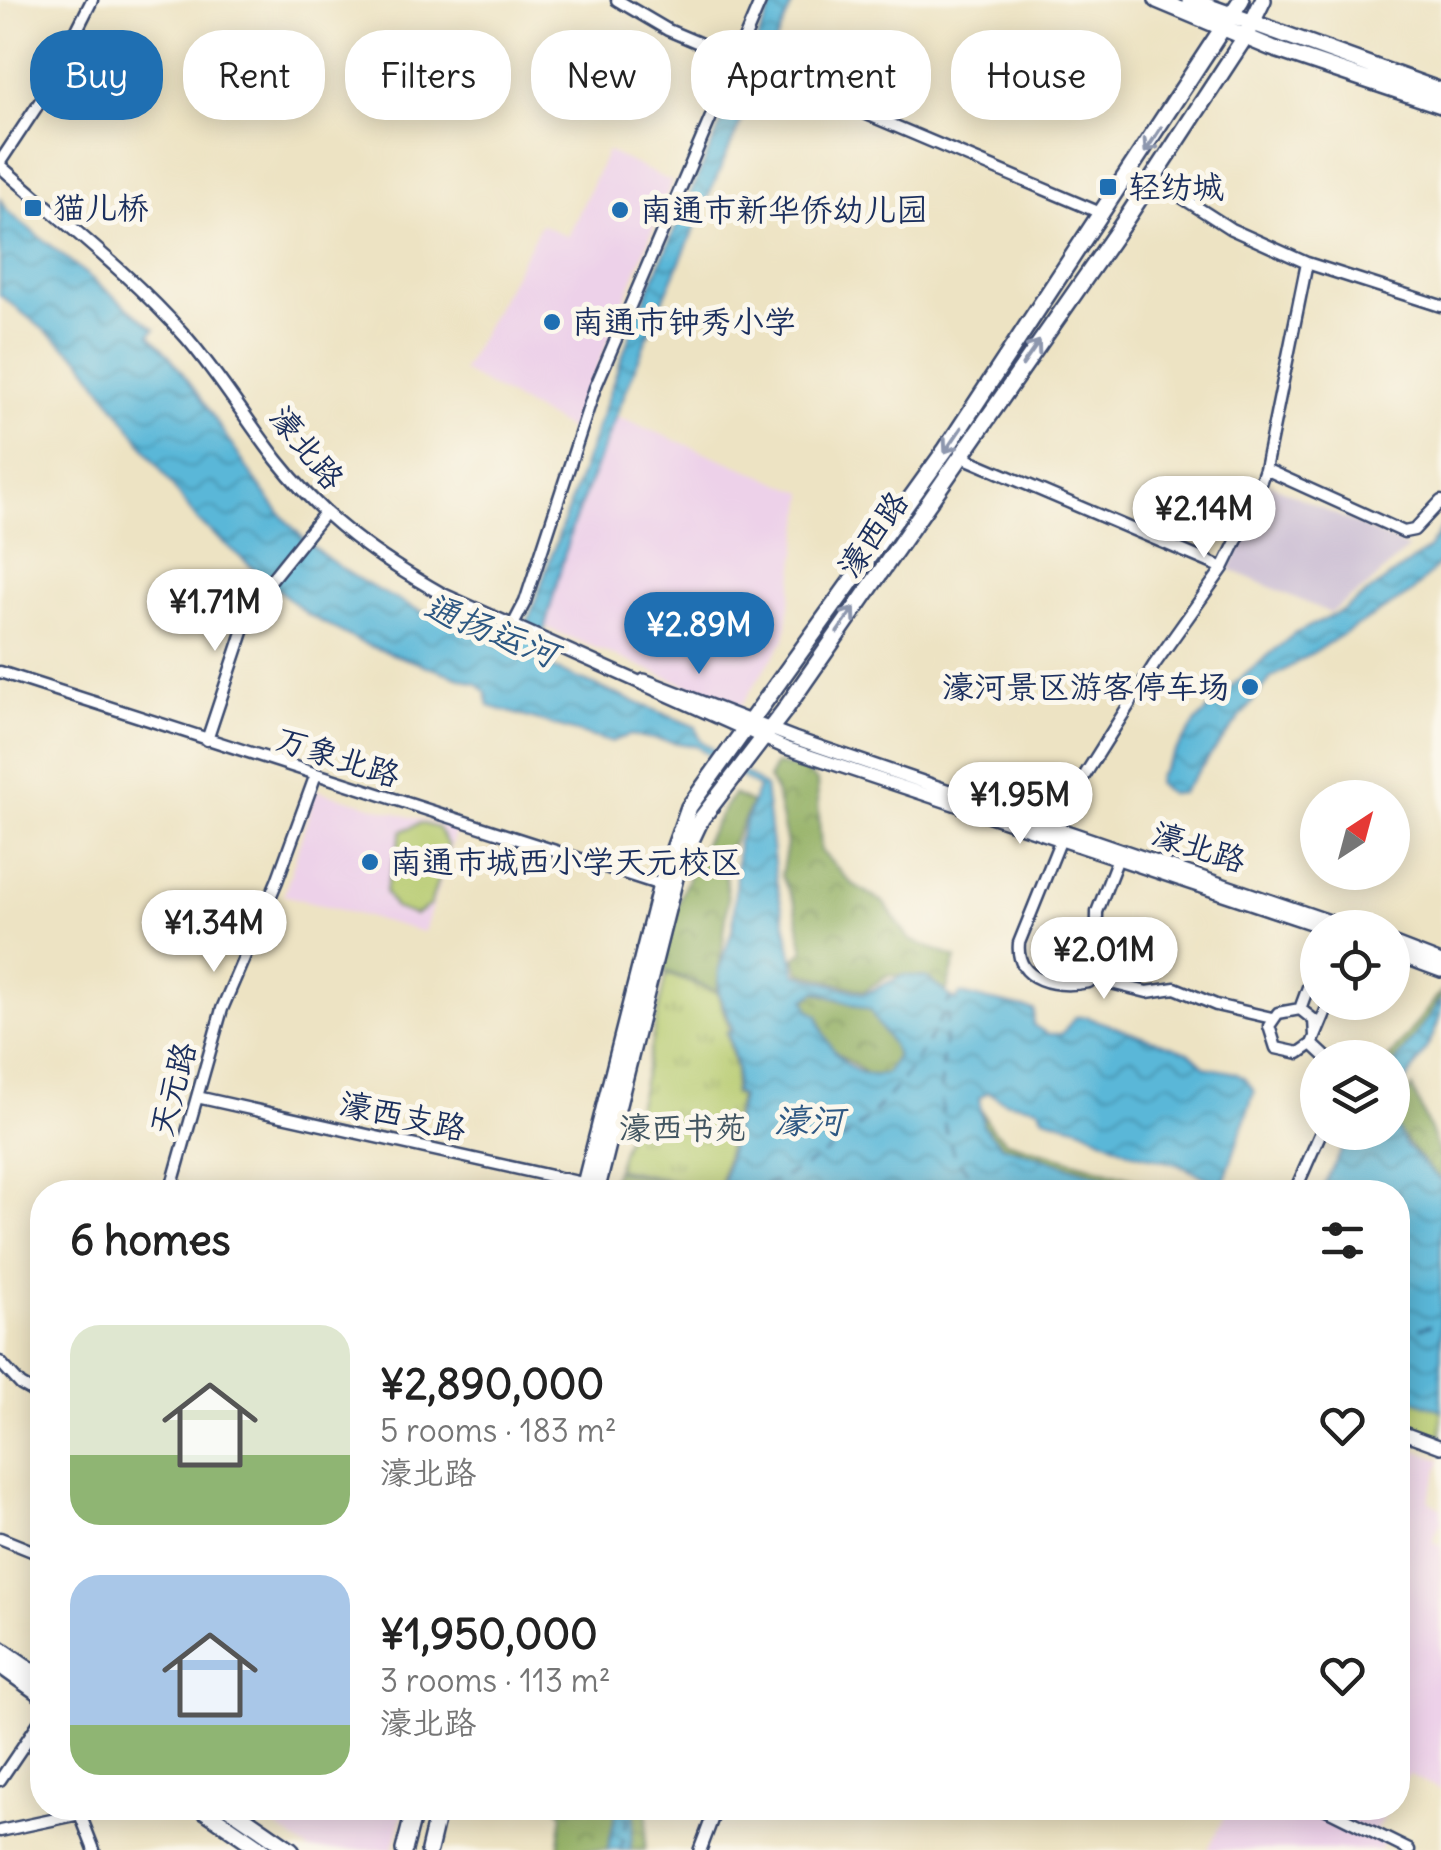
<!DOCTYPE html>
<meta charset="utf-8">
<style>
body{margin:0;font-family:Delius,"LXGW WenKai TC",sans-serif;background:#f2f2f2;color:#222;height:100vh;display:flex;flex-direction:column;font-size:38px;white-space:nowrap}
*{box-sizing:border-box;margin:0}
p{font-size:32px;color:#767676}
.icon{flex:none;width:55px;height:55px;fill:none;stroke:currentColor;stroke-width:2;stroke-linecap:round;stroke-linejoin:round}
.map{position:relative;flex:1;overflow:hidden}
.sheet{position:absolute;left:30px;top:1180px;width:1380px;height:640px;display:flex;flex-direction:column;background:#fff;border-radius:40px;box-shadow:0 5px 25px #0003}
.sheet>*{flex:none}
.top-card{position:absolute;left:30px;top:30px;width:1382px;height:90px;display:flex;gap:20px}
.needle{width:65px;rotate:36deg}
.controls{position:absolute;left:1300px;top:780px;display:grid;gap:20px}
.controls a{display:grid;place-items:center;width:110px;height:110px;border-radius:50%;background:#fff;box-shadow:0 5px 25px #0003;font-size:50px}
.price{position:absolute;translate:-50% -85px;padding:0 22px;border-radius:35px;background:#fff;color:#222;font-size:32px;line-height:65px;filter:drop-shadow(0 2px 5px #0008)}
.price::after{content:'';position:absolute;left:50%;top:60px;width:30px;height:22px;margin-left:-15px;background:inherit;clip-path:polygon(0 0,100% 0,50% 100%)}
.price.selected{background:#1f6fb2;color:#fff}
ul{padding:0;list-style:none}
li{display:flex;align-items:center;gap:30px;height:250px;padding:0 40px}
li span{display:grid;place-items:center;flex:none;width:280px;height:200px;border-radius:30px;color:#555}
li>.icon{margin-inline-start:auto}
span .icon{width:120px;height:120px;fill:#fffc;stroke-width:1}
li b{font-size:42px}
h2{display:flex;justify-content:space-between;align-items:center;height:120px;padding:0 40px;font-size:42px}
.tag{padding:0 35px;border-radius:40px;background:#fff;box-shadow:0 5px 25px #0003;font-size:35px;line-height:90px}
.tag.selected{background:#1f6fb2;color:#fff}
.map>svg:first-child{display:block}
.built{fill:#edd1e9}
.industrial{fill:#ccbfd4}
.grass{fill:url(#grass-tufts);stroke:#687c66;stroke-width:2.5}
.forest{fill:url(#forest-crowns);stroke:#566e60;stroke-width:2.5}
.pitch{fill:#b6ca6e;stroke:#687c66;stroke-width:2.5}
.water{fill:url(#water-waves);stroke:#3a739b;stroke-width:2.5;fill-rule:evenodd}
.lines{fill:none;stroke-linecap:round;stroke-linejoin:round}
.ferry{stroke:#2e5883;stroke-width:2.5;stroke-dasharray:12 10;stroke-linecap:butt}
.minor-casing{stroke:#3a4a6d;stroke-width:15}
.tertiary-casing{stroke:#3a4a6d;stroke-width:16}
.primary-casing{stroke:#3a4a6d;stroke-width:20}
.minor{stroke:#fff;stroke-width:10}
.tertiary{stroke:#fff;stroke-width:11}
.primary{stroke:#fff;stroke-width:15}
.oneway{stroke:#8d97ae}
.poi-dot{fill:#1f6fb2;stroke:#fbf7ec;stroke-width:4}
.labels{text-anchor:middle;stroke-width:10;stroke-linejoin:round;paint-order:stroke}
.poi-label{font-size:32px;fill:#1b2f5e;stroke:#fbf7ec;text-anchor:start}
.street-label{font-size:32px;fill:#1b2f5e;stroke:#fbf7ec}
.park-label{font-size:32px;fill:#425662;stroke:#fbf7ec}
.water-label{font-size:35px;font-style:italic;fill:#2e5883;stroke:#fbf7ec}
</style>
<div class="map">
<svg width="1441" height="1850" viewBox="0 0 1441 1850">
<defs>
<pattern id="grass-tufts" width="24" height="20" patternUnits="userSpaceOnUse" patternTransform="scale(2.5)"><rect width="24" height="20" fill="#b6ca6e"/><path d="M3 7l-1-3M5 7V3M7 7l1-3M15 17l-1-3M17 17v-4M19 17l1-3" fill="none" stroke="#93a45e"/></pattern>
<pattern id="forest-crowns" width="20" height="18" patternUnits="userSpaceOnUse" patternTransform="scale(2.5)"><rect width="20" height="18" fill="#90ae61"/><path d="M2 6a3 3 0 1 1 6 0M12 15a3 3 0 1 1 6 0" fill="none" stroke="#758e53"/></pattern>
<pattern id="water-waves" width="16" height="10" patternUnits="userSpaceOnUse" patternTransform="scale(2.5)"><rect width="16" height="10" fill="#5ab7d8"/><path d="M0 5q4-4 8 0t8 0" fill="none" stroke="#4a95b2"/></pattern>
</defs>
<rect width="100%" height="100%" fill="#fbf7ec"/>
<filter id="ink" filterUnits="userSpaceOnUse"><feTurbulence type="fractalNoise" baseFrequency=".01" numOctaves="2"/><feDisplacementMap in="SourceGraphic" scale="20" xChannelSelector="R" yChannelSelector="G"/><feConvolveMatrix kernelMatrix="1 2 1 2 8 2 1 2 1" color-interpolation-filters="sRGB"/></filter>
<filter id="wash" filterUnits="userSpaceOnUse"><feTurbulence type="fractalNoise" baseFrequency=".0048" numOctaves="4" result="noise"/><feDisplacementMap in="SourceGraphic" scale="40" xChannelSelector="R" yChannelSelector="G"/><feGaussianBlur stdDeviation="2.25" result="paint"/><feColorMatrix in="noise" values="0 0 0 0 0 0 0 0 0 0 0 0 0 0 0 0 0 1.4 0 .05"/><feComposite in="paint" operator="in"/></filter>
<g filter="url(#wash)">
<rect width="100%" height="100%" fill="#ede3c3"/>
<!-- built -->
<path class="built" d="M607,151L672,182L572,431L462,371L541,224L568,237Z
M606,412L805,493L785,639L740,707L542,626Z
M316,790L456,830L424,932L284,895Z
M1398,1443L1441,1460L1428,1501L1441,1508V1522L1433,1541L1441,1545V1790L1408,1774L1398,1791Z
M249,1808H404L393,1850H309Z
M1228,1808H1388L1375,1831L1385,1838L1379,1850H1208Z"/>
<!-- industrial -->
<path class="industrial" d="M1266,482L1408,548L1369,585L1330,613L1229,569L1260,508Z"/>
<!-- grass -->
<path class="grass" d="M666,974L717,993L730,1030L726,1032L736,1069L733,1094L739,1096L719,1190L616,1168L640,1097Z
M1398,1394L1441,1410V1439L1398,1422Z"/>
<!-- forest -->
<path class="forest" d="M776,764L804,770L817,781L821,851L851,883L883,902L910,940L956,958L945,996L927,978L888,975L864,991L800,972L795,958L804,951L795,904L781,875L787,844L775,789L768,779Z
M733,794L752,803L724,860L728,901L717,991L660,969C676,900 694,854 733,794Z
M812,991L871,1010C876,1028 892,1037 897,1056L886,1075H869L828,1047L818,1015L810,1011L805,999Z
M1441,992V1000L1393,1066L1389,1058Z
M1412,1087L1441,1157V1181L1393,1127L1392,1118Z
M982,1111L991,1128L1006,1141L1178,1192H1152L1001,1145L983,1126Z
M615,1170L719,1192H608Z
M558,1808H617L608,1850H558L563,1814Z
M635,1808H648L645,1850H630Z"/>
<!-- pitch -->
<path class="pitch" d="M420,823L438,828L448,846L430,905L415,915L395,908L385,892L402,831Z"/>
<!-- water -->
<path class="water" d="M775,0H794L650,330L572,527L538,653L540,663L696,727L700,740L765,787L776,880L796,974L864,994L904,975L927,978L956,1001L960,994L1034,1010L1033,1025L1048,1034H1062L1075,1017H1086L1189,1052L1205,1067C1227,1073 1242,1068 1254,1092L1225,1179L1219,1184L1177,1164L1130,1152L1080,1127L1044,1117L1038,1107L1004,1101L988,1092L979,1098L983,1126L1001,1145L1152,1192H721L741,1096L735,1093L737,1068L728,1033L733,1030L719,993V970L733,928L738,842L758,788L696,746L630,735L610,742L489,706L486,692L478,684L364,644L307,614L197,520L81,359L0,295V199L8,212L155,329L150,335C204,390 236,462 286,520C341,584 428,614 503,646L520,644L635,321ZM817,991L871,1010C876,1028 892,1037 897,1056L886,1074C853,1084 822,1043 818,1015L810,1011L805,999Z
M1441,529V562L1411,593L1271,678L1181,793L1170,794L1157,784L1158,776L1197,721L1233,685L1294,634L1344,610L1427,550Z
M1441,1000C1441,1047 1403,1067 1393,1117V1066Z
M1393,1120L1405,1145L1441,1181V1410L1398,1394V1192H1320L1351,1133L1392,1132Z
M617,1808H635L630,1850H608Z"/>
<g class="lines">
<!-- ferry -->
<path class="ferry" d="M743,1192C836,1167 913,1085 950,998C944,1047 930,1115 958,1160C966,1172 982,1183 992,1192
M1398,1327L1414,1330L1441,1322
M621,1850L630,1808"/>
</g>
</g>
<g filter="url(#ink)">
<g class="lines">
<defs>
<path id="minor" d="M617,0L668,30L1103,214
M0,162L43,97L92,0
M1153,179L1231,229L1307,263L1441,306
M960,456L1223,568
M1265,469L1404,532L1414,530L1441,501
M513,625L525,602L595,388L761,0
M0,672L661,885
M207,740L246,623L266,586L324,514
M1049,832L1154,665L1223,568L1249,515L1265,469L1307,263
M1061,839L1019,943C1015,982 1057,988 1089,982L1096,973
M1118,858L1097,912L1096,973L1107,982L1147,992L1175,988L1216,1005L1272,1018
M1300,1009L1318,960
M1315,1036L1314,1020L1300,1009L1278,1013L1269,1026L1276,1048L1299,1053L1312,1044L1327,1008
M1312,1044L1327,1058
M197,1097L591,1185
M1298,1184L1321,1132
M170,1192L222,1009L277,881L315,777
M0,1362L21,1385L42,1397
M0,1538L42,1555
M0,1780L42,1718
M1324,1808L1409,1850
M80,1814L100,1808
M0,1831L80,1814L94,1850"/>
<path id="tertiary" d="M0,166C62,221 131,274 186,337C220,376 246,420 277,460C323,519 378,558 442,594L786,748L1325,928
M644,680L794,738L1350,928
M1392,943L1441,962
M1392,953L1441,971
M1398,1431L1441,1447
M700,1850L716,1808"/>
<path id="primary" d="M1157,0L1272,48L1441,105
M1190,0L1441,91
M583,1192L661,885L689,807L946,449L1241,0
M596,1192L677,870L701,819L784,711L1122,225L1245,37L1263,0
M0,1649L42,1678
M0,1665L42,1695
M201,1808L262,1850
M230,1808L291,1850
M404,1850L415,1808
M429,1850L439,1808"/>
</defs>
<!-- minor casing -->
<use href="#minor" class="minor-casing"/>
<!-- tertiary casing -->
<use href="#tertiary" class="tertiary-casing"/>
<!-- primary casing -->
<use href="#primary" class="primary-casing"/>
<!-- minor -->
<use href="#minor" class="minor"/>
<!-- tertiary -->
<use href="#tertiary" class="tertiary"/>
<!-- primary -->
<use href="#primary" class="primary"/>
</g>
<!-- one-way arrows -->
<defs><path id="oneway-shaft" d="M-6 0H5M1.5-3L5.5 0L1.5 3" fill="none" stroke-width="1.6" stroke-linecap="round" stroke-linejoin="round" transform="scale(2.5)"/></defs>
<g class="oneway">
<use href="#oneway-shaft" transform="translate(1153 140) rotate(123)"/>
<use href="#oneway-shaft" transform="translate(1031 353) rotate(-55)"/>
<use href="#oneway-shaft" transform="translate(953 440) rotate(124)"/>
<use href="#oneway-shaft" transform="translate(846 620) rotate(-55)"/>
</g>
</g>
<!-- markers -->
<g class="poi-dot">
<rect x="1098" y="177" width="20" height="20" rx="5"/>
<rect x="23" y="198" width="20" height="20" rx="5"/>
<circle cx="620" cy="210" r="10"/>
<circle cx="552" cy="322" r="10"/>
<circle cx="1250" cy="687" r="10"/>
<circle cx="370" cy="862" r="10"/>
</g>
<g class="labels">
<!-- poi labels -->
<g class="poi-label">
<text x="1128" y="198">轻纺城</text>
<text x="53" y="219">猫儿桥</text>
<text x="640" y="221">南通市新华侨幼儿园</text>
<text x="572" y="333">南通市钟秀小学</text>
<text x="1230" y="698" text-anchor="end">濠河景区游客停车场</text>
<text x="390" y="873">南通市城西小学天元校区</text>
</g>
<!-- street labels -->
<g class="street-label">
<text transform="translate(307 448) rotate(51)" y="11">濠北路</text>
<text transform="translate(873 534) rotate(-55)" y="11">濠西路</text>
<text transform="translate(338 757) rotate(18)" y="11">万象北路</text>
<text transform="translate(1199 847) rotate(18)" y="11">濠北路</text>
<text transform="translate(173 1089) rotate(-75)" y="11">天元路</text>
<text transform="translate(403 1116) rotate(12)" y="11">濠西支路</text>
</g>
<!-- park labels -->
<g class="park-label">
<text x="683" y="1139">濠西书苑</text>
</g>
<!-- water labels -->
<g class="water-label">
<text transform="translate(491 630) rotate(22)" y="12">通扬运河</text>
<text x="809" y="1133">濠河</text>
</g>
</g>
</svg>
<div class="controls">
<a><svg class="needle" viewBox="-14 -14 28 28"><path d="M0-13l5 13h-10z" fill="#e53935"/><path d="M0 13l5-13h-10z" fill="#767676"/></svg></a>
<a><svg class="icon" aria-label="locate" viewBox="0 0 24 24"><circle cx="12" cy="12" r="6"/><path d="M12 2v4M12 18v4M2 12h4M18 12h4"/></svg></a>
<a><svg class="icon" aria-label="layers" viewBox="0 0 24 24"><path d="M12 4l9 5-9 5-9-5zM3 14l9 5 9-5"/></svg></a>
</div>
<b class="price" style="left:1204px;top:561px">¥2.14M</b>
<b class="price" style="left:215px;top:654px">¥1.71M</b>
<b class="price selected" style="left:699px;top:677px">¥2.89M</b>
<b class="price" style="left:1020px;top:847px">¥1.95M</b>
<b class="price" style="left:214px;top:975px">¥1.34M</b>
<b class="price" style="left:1104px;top:1002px">¥2.01M</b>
<div class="top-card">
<a class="tag selected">Buy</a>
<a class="tag">Rent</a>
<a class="tag">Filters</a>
<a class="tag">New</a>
<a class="tag">Apartment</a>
<a class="tag">House</a>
</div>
<section class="sheet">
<h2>6 homes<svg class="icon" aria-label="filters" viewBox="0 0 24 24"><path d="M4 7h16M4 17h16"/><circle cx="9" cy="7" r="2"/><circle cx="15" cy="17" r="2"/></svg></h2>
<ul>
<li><span style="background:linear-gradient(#dfe7d0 65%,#8fb573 0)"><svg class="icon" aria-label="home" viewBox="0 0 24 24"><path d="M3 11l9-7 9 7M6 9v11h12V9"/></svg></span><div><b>¥2,890,000</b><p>5 rooms · 183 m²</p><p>濠北路</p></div><svg class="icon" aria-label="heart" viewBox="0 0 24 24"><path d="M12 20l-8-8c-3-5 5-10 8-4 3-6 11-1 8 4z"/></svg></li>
<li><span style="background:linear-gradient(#a9c7e8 75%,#8fb573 0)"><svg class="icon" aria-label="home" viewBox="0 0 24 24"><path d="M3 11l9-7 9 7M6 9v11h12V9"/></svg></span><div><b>¥1,950,000</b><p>3 rooms · 113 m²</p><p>濠北路</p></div><svg class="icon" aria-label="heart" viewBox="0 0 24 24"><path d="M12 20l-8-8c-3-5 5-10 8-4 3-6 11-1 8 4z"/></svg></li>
</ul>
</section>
</div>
